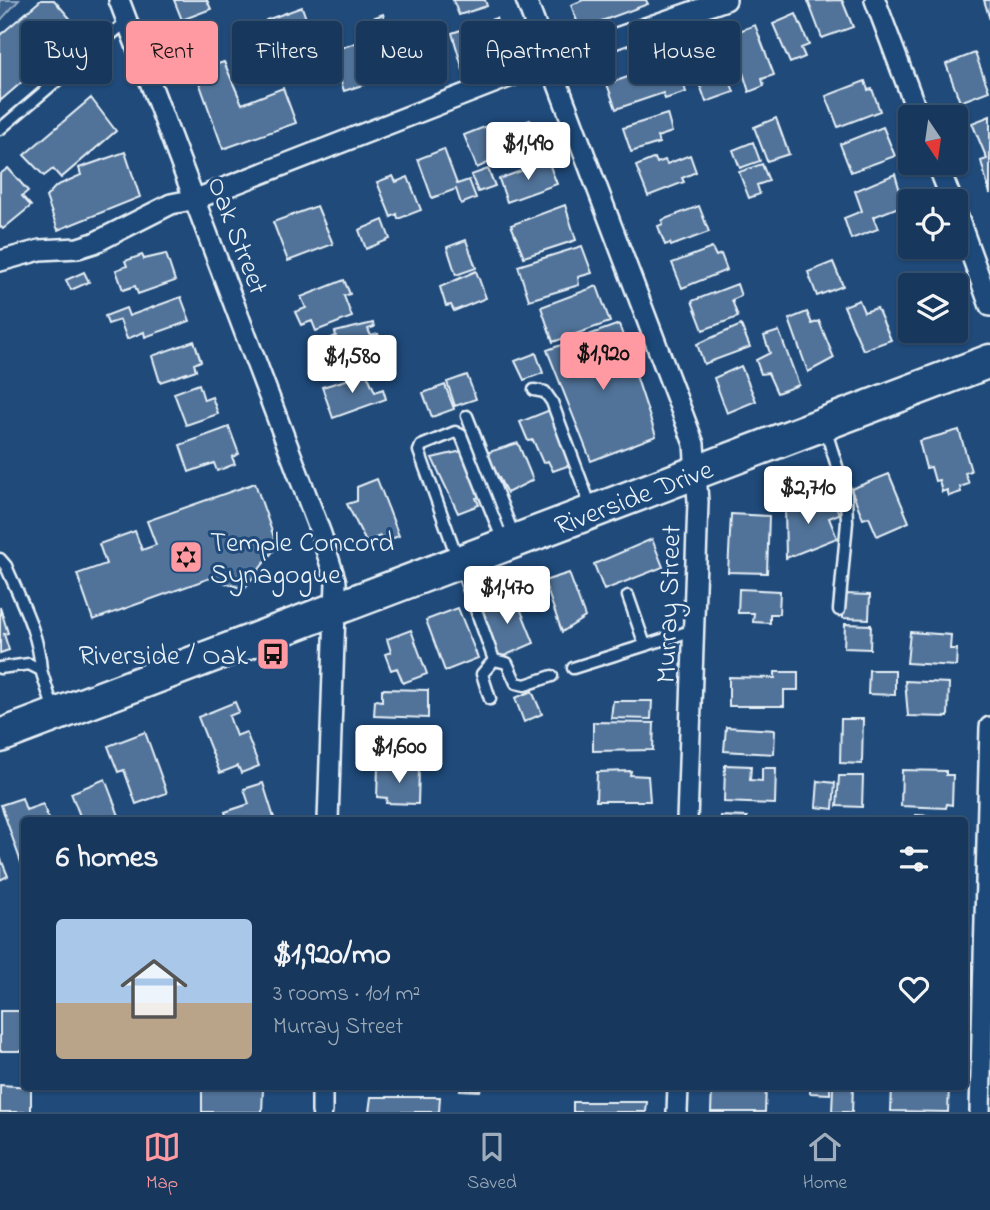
<!DOCTYPE html>
<meta charset="utf-8">
<style>
body{margin:0;font-family:"Indie Flower",sans-serif;background:#244365;color:#f1f3f6;height:100vh;display:flex;flex-direction:column;font-size:26px;white-space:nowrap}
*{box-sizing:border-box;margin:0}
p{font-size:23px;color:#9eacbb}
.icon{flex:none;width:38px;height:38px;fill:none;stroke:currentColor;stroke-width:2;stroke-linecap:round;stroke-linejoin:round}
.map{position:relative;flex:1;overflow:hidden}
.details{position:absolute;left:21px;top:817px;width:947px;height:273px;display:flex;flex-direction:column;background:#17385c;border-radius:7px;box-shadow:0 2px 5px #0004,0 0 0 2px #365272}
.details>*{flex:none}
.hud{position:absolute;left:21px;top:21px;width:948px;height:63px;display:flex;gap:14px}
.needle{width:46px;rotate:167deg}
.tools{position:absolute;left:898px;top:105px;display:grid;gap:14px}
.tools a{display:grid;place-items:center;width:70px;height:70px;border-radius:7px;background:#17385c;box-shadow:0 2px 5px #0004,0 0 0 2px #365272;font-size:35px}
.price{position:absolute;translate:-50% -60px;padding:0 16px;border-radius:7px;background:#fff;color:#222;font-size:23px;line-height:46px;filter:drop-shadow(0 2px 4px #0008)}
.price::after{content:'';position:absolute;left:50%;top:42px;width:21px;height:16px;margin-left:-10px;background:inherit;clip-path:polygon(0 0,100% 0,50% 100%)}
.price.active{background:#ff9aa2;color:#111}
ul{padding:0;list-style:none}
li{display:flex;align-items:center;gap:21px;height:175px;padding:0 35px}
li+li{border-top:2px solid #365272}
li span{display:grid;place-items:center;flex:none;width:196px;height:140px;border-radius:7px;color:#555}
li>.icon{margin-inline-start:auto}
span .icon{width:84px;height:84px;fill:#fffc;stroke-width:1}
li b{font-size:30px}
h2{display:flex;justify-content:space-between;align-items:center;height:84px;padding:0 35px;font-size:30px}
.pill{padding:0 24px;border-radius:7px;background:#17385c;box-shadow:0 2px 5px #0004,0 0 0 2px #365272;font-size:24px;line-height:63px}
.pill.active{background:#ff9aa2;color:#111}
.dock{display:flex;justify-content:space-around;align-items:center;height:98px;border-top:2px solid #365272;background:#17385c;font-size:19px;color:#9eacbb}
.dock a{display:grid;justify-items:center;gap:4px}
.dock .active{color:#ff9aa2}
.map>svg:first-child{display:block}
.green{fill:#3c628c;stroke:#92aac2;stroke-width:2}
.building{fill:#517399;stroke:#e8f1f8;stroke-width:2}
.lines{fill:none;stroke-linecap:round;stroke-linejoin:round}
.lane-casing{stroke:#e8f1f8;stroke-width:15}
.street-casing{stroke:#e8f1f8;stroke-width:24}
.primary-casing{stroke:#e8f1f8;stroke-width:37}
.lane{stroke:#1f4a7a;stroke-width:10}
.street{stroke:#1f4a7a;stroke-width:19}
.primary{stroke:#1f4a7a;stroke-width:32}
.labels{text-anchor:middle;stroke-width:6;stroke-linejoin:round;paint-order:stroke}
.street-label{font-size:28px;fill:#e8f1f8;stroke:#1f4a7a}
.poi-label{font-size:28px;fill:#e8f1f8;stroke:#1f4a7a;text-anchor:start}
</style>
<div class="map">
<svg width="990" height="1112" viewBox="0 0 990 1112">
<rect width="100%" height="100%" fill="#1f4a7a"/>
<filter id="ink" filterUnits="userSpaceOnUse"><feTurbulence type="fractalNoise" baseFrequency=".0143" numOctaves="2"/><feDisplacementMap in="SourceGraphic" scale="14" xChannelSelector="R" yChannelSelector="G"/><feConvolveMatrix kernelMatrix="1 2 1 2 8 2 1 2 1" color-interpolation-filters="sRGB"/></filter>
<g filter="url(#ink)">
<!-- green -->
<path class="green" d="M0,0H19L0,21Z"/>
<!-- building -->
<path class="building" d="M41,0H54L81,31L0,101V35Z
M174,0H207L211,9L182,20Z
M453,0H485L487,6L459,15Z
M583,0H646L648,4L580,29L571,5Z
M842,0L853,27L822,38L808,1Z
M984,0H990V20Z
M302,7L316,47L281,61L266,20Z
M383,14L389,31L404,25L414,54H421L428,76L410,81L409,76L397,79L385,42L375,45L365,21Z
M796,14L809,45L801,48L805,57L790,63L773,24Z
M496,18L507,53L463,70L452,33Z
M755,25L774,75L762,79L764,86L749,92L731,34Z
M371,38L384,78L344,91L331,51Z
M710,48L719,51L734,92L706,102L692,62L702,58Z
M975,53L989,91L960,102L946,64Z
M224,62L242,104L283,88L296,123L223,149L195,71Z
M657,67L661,79L680,72L686,92L665,99L663,93L616,109L607,84Z
M865,81L868,90L872,89L880,111L838,127L826,96Z
M91,98L116,131L61,178L53,169L44,176L24,155Z
M667,114L672,132L657,137L659,143L631,152L623,128Z
M990,116V194L981,161L987,159L972,123Z
M776,118L789,154L767,161L754,127Z
M530,120L540,145L521,153L520,148L477,168L464,135L487,126L490,135Z
M883,127L895,156L851,172L840,144Z
M753,142L760,161L740,168L733,150Z
M444,149L457,184L469,180L476,198L461,204L456,189L432,198L418,159Z
M125,152L140,197L58,230L46,197L56,186L81,175L79,168Z
M690,155L696,172L682,178L684,182L648,196L636,166L655,158L657,163L665,160L667,164Z
M548,161L557,184L507,202L499,179Z
M762,164L769,181L757,185L760,194L749,198L739,172Z
M8,168L28,191L22,196L31,206L3,229L0,226V174Z
M488,169L495,186L478,192L471,175Z
M895,174L904,205L873,217L878,229L851,239L844,218L862,211L855,191Z
M393,176L396,182L408,177L421,210L398,219L397,214L391,217L377,182Z
M565,205L576,240L524,257L511,225Z
M317,206L333,244L288,261L273,222Z
M699,206L709,232L671,246L670,243L665,245L658,226L663,224L662,220Z
M383,220L390,239L366,249L359,230Z
M466,240L476,268L456,275L447,247Z
M582,246L592,273L578,277L579,285L529,300L518,266Z
M712,248L716,256L721,254L727,270L682,288L672,263Z
M166,254L175,281L138,294L135,286L123,290L116,270L127,266L125,261L142,255L144,259Z
M833,262L843,286L817,296L808,272Z
M476,271L486,298L454,311L451,305L446,306L440,287Z
M84,272L89,282L71,290L66,280Z
M344,280L350,294L344,296L352,317L316,331L312,321L301,325L295,312L306,308L301,297Z
M737,284L741,296L732,300L738,317L703,330L692,301Z
M597,286L610,322L553,342L541,307Z
M181,297L190,321L145,337L144,332L127,339L120,320L108,324L105,316L126,308L129,316Z
M859,300L864,312L877,308L891,340L863,350L844,306Z
M807,312L812,324L819,321L834,358L808,372L789,319Z
M373,323L374,327L368,329L371,336L378,334L384,348L327,368L317,344L336,336L335,332Z
M619,324L656,436L591,461L547,350Z
M741,325L750,347L704,364L697,344Z
M779,331L799,385L777,393L768,373L761,374L756,360L770,353L764,336Z
M194,341L201,361L194,364L196,370L160,382L152,356Z
M536,353L543,373L524,380L515,361Z
M741,366L756,401L727,413L714,378Z
M367,374L375,392L383,389L386,399L333,418L322,387Z
M467,375L476,399L455,406L447,382Z
M199,384L204,400L212,397L218,414L186,425L174,393Z
M445,385L454,409L432,417L423,393Z
M550,410L573,464L553,471L548,461L543,463L533,440L528,441L520,422Z
M229,427L239,454L232,457L235,464L217,471L214,463L189,472L180,445Z
M959,430L971,471L965,473L969,484L960,487L961,492L949,496L947,490L942,492L939,480L935,481L931,467L926,468L919,441Z
M518,443L533,480L507,493L486,453Z
M462,451L482,496L476,498L479,505L458,513L432,458Z
M889,474L909,522L877,536L869,517L863,519L851,489Z
M377,479L399,536L383,542L380,536L366,542L347,504L357,501V487Z
M255,483L277,546L244,589L210,578L93,620L77,574L106,564L99,544L135,531L142,550L156,545L147,521Z
M807,498L809,505L823,500L825,505L834,501L839,514L829,518L837,538L786,558L785,506Z
M731,514L769,516L767,573L728,572Z
M652,539L663,567L604,590L594,564Z
M569,573L585,617L562,632L544,581Z
M739,589L780,591L779,614H770V623L753,622L754,613H738Z
M844,594L870,595L869,619L843,618Z
M504,595L507,602L516,598L534,643L499,658L480,611L493,606L491,600Z
M0,607L8,633L4,634L9,650L0,653Z
M458,608L478,658L445,671L426,620Z
M845,624L871,625L870,649L844,648Z
M411,630L427,674L403,683L397,668L391,670L385,654L391,652L387,639Z
M910,632L951,635L950,649H957L956,666L907,663Z
M869,670H895V695L868,694Z
M775,672H798V690H784V706H729V677L775,678Z
M905,681L949,683L948,717L908,716Z
M382,689L428,690V718L374,716L375,700L382,701Z
M532,691L542,714L524,722L515,698Z
M613,701H652L651,719L611,718Z
M235,702L239,712L229,716L236,736L246,732L259,766L241,773L238,766L220,773L198,717Z
M841,719H863L862,764L840,763Z
M593,722L654,723L653,750L593,751Z
M726,727L775,730L774,754L724,751Z
M145,732L167,793L136,804L124,770L118,772L108,746Z
M373,735H408V758H373Z
M725,765L751,766L750,780L762,781V768H776L775,804L724,802Z
M378,767L419,768L418,804L386,803L387,798L377,797Z
M902,770L946,771V775H953L952,805L947,804L946,808L901,806Z
M631,771L630,775L648,776L650,801H596L597,772Z
M839,776H863L862,807L837,806Z
M105,779L121,821H82L71,793Z
M818,781L835,783L833,809L816,807Z
M263,783L275,821H228L225,812L249,804L244,789Z
M22,798L26,810L43,804L49,821H24V871L1,805Z
M916,815L964,818V821H916Z
M597,816H646V821H597Z
M721,816L747,817V821H721Z
M0,857L8,876L0,880Z
M0,1011H24V1051H0Z
M0,1085L31,1087V1112H0Z
M202,1087L263,1089L262,1112H202Z
M461,1087H481L480,1091L460,1090Z
M712,1087H766L765,1112H711Z
M810,1087H830V1094L810,1093Z
M833,1087H853L852,1112H832Z
M892,1087H949L948,1112L891,1111Z
M371,1097H440L439,1112H369Z
M573,1102H647L646,1112H573Z"/>
<g class="lines">
<defs>
<path id="lane" d="M0,129L127,21
M534,390L545,392L552,402L591,507
M467,416L514,536
M825,428L846,495L847,522L839,610
M503,541L461,435L455,432L421,446L419,451L494,660L507,663L516,683L525,685L552,676
M0,559L6,566C20,599 39,633 41,670
M628,596L645,645
M0,668L29,664L41,670L54,711
M573,668L694,630
M490,699L482,674L494,660"/>
<path id="street" d="M119,0L321,534L336,582L328,821
M526,0L694,444L698,502L687,821
M875,0L919,117
M937,163L952,201
M956,212L990,306
M0,261L40,250L78,248L94,243L171,204L196,199L550,61L726,0
M322,1112V1087
M677,1112L678,1087
M980,1112L990,727"/>
<g id="primary">
<path id="s1" d="M0,736L990,361"/>
</g>
</defs>
<!-- lane casing -->
<use href="#lane" class="lane-casing"/>
<!-- street casing -->
<use href="#street" class="street-casing"/>
<!-- primary casing -->
<use href="#primary" class="primary-casing"/>
<!-- lane -->
<use href="#lane" class="lane"/>
<!-- street -->
<use href="#street" class="street"/>
<!-- primary -->
<use href="#primary" class="primary"/>
</g>
</g>
<!-- icons -->
<defs>
<symbol id="synagogue-square" viewBox="-11 -11 22 22"><rect x="-9" y="-9" width="18" height="18" rx="4" fill="#ff9aa2" stroke="#1f4a7a"/><path d="M0-6.5L5.6 3.2H-5.6ZM0 6.5L5.6-3.2H-5.6Z" fill="#111"/></symbol>
<symbol id="bus-square" viewBox="-11 -11 22 22"><rect x="-9" y="-9" width="18" height="18" rx="4" fill="#ff9aa2" stroke="#1f4a7a"/><path d="M-5-6H5V4H4V6H2V4H-2V6H-4V4H-5ZM-3.5-4V0h7V-4ZM-3.5 1.2v1.5H-2V1.2ZM2 1.2v1.5H3.5V1.2Z" fill="#111"/></symbol>
</defs>
<g fill-rule="evenodd">
<use href="#synagogue-square" x="167" y="538" width="38" height="38"/>
<use href="#bus-square" x="254" y="635" width="38" height="38"/>
</g>
<g class="labels">
<!-- street labels -->
<g class="street-label">
<text transform="translate(239 235) rotate(69)" y="10">Oak Street</text>
<text dy="10" stroke="none"><textPath href="#s1" startOffset="677">Riverside Drive</textPath></text>
<text transform="translate(667 604) rotate(-88)" y="10">Murray Street</text>
</g>
<!-- poi labels -->
<g class="poi-label">
<text x="210" y="551">Temple Concord<tspan x="210" dy="32">Synagogue</tspan></text>
<text x="248" y="664" text-anchor="end">Riverside / Oak</text>
</g>
</g>
</svg>
<div class="tools">
<a><svg class="needle" viewBox="-14 -14 28 28"><path d="M0-13l5 13h-10z" fill="#e53935"/><path d="M0 13l5-13h-10z" fill="#9eacbb"/></svg></a>
<a><svg class="icon" aria-label="locate" viewBox="0 0 24 24"><circle cx="12" cy="12" r="6"/><path d="M12 2v4M12 18v4M2 12h4M18 12h4"/></svg></a>
<a><svg class="icon" aria-label="layers" viewBox="0 0 24 24"><path d="M12 4l9 5-9 5-9-5zM3 14l9 5 9-5"/></svg></a>
</div>
<b class="price" style="left:528px;top:182px">$1,490</b>
<b class="price active" style="left:603px;top:392px">$1,920</b>
<b class="price" style="left:352px;top:395px">$1,580</b>
<b class="price" style="left:808px;top:526px">$2,710</b>
<b class="price" style="left:507px;top:626px">$1,470</b>
<b class="price" style="left:399px;top:785px">$1,600</b>
<div class="hud">
<a class="pill">Buy</a>
<a class="pill active">Rent</a>
<a class="pill">Filters</a>
<a class="pill">New</a>
<a class="pill">Apartment</a>
<a class="pill">House</a>
</div>
<section class="details">
<h2>6 homes<svg class="icon" aria-label="filters" viewBox="0 0 24 24"><path d="M4 7h16M4 17h16"/><circle cx="9" cy="7" r="2"/><circle cx="15" cy="17" r="2"/></svg></h2>
<ul>
<li><span style="background:linear-gradient(#a9c7e8 60%,#b9a48a 0)"><svg class="icon" aria-label="home" viewBox="0 0 24 24"><path d="M3 11l9-7 9 7M6 9v11h12V9"/></svg></span><div><b>$1,920/mo</b><p>3 rooms · 101 m²</p><p>Murray Street</p></div><svg class="icon" aria-label="heart" viewBox="0 0 24 24"><path d="M12 20l-8-8c-3-5 5-10 8-4 3-6 11-1 8 4z"/></svg></li>
</ul>
</section>
</div>
<nav class="dock">
<a class="active"><svg class="icon" aria-label="map" viewBox="0 0 24 24"><path d="M3 6l6-2 6 2 6-2v14l-6 2-6-2-6 2zM9 4v14M15 6v14"/></svg>Map</a>
<a><svg class="icon" aria-label="saved" viewBox="0 0 24 24"><path d="M7 4h10v16l-5-4-5 4z"/></svg>Saved</a>
<a><svg class="icon" aria-label="home" viewBox="0 0 24 24"><path d="M3 11l9-7 9 7M6 9v11h12V9"/></svg>Home</a>
</nav>
